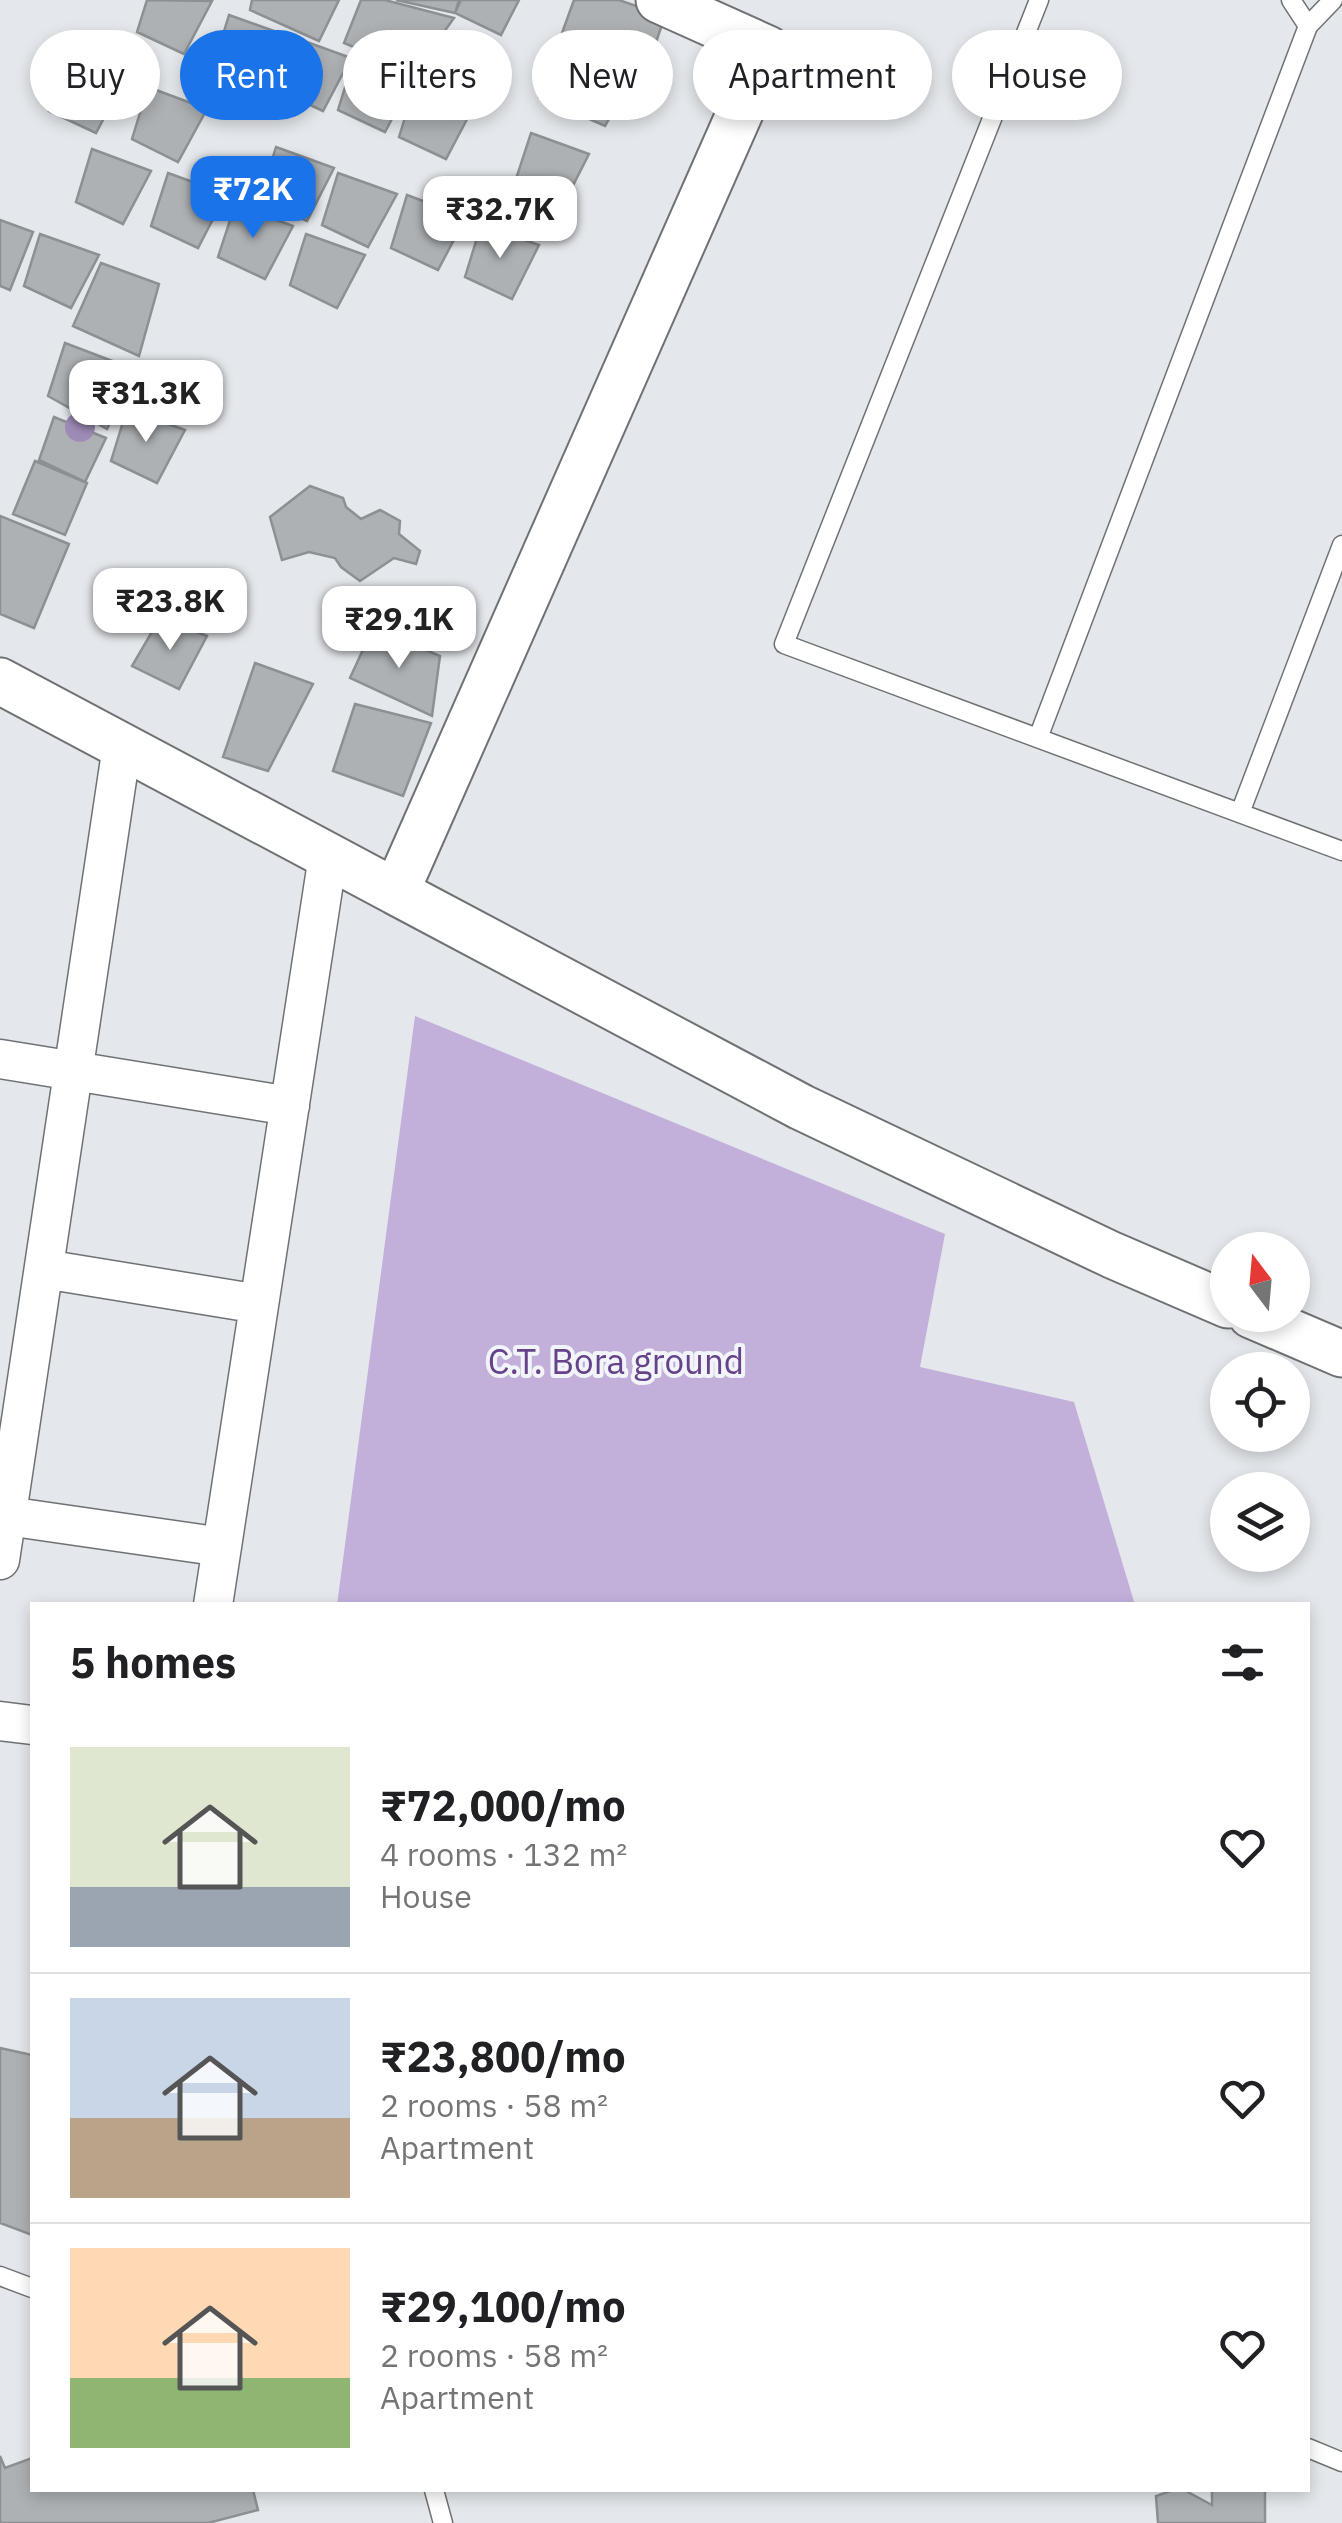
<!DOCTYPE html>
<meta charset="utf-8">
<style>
body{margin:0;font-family:"IBM Plex Sans",sans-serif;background:#f6f6f6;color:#202124;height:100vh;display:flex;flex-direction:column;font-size:38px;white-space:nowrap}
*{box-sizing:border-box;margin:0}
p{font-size:32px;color:#757577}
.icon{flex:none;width:55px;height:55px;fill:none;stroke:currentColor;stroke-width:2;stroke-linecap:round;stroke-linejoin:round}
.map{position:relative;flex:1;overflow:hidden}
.side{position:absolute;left:30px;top:1602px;width:1280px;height:890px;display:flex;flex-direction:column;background:#fff;border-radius:0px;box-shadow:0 5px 15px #0003}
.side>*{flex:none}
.banner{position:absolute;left:30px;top:30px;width:1282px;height:90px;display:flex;gap:20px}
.needle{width:65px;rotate:344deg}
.tools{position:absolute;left:1210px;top:1232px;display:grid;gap:20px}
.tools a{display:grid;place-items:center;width:100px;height:100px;border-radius:50%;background:#fff;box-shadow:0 5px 15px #0003;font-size:50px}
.price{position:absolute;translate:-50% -85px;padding:0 22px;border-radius:20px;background:#fff;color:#222;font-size:32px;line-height:65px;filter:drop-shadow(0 2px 5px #0008)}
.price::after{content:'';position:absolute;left:50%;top:60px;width:30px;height:22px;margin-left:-15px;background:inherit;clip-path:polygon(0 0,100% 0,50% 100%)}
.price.selected{background:#1a73e8;color:#fff}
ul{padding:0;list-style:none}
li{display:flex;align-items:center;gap:30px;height:250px;padding:0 40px}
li+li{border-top:2px solid #e0e0e0}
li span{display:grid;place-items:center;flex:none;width:280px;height:200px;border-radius:0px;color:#555}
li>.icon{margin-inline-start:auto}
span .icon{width:120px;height:120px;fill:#fffc;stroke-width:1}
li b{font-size:42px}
h2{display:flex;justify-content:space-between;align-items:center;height:120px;padding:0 40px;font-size:42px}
.chip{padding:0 35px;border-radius:45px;background:#fff;box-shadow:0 5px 15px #0003;font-size:35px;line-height:90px}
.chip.selected{background:#1a73e8;color:#fff}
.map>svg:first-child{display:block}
.green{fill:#c2b0da}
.building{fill:#adb1b4;stroke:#8c9093;stroke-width:2.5}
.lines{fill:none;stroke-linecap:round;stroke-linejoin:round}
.service-casing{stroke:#6f7275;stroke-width:21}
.minor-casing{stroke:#6f7275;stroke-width:41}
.tertiary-casing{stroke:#6f7275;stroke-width:49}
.service{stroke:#fff;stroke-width:18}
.minor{stroke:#fff;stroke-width:38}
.tertiary{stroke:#fff;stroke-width:45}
.tree{fill:#9e8cb6}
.labels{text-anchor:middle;stroke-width:8;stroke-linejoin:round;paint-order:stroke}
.park-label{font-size:35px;fill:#65428a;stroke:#f1f4f9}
</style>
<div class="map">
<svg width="1342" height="2523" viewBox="0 0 1342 2523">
<rect width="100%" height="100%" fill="#e4e7eb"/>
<!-- green -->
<path class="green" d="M415,1016L945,1234L920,1367L1074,1402L1135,1605H337Z"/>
<!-- building -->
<path class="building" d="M147,0L212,1L184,54L137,32Z
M252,0H339L319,41L250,10Z
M361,0H385L454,18L415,72L344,43Z
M396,0H459L455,13Z
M461,0H519L501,35L455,13Z
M574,0H619L665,16L641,86L554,55Z
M229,15L288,36L260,89L213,67Z
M293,37L351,58L323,111L276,89Z
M354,58L413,79L385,132L338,110Z
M66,59L124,80L96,133L49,111Z
M554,59L624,93L605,126L539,97Z
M415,85L474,106L446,159L399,137Z
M148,87L207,109L178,162L132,139Z
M531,133L589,154L562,207L514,185Z
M276,147L334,168L307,221L260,199Z
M92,149L151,171L123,224L76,202Z
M168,173L226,194L198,248L151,226Z
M338,173L397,194L368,247L322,225Z
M407,195L466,217L438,270L391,248Z
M235,205L293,226L265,279L218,257Z
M0,220L33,232L10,290L0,286Z
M481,225L539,245L512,299L465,277Z
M40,234L99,255L71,308L24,286Z
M306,234L365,255L337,308L290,285Z
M101,263L159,284L139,356L73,326Z
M65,343L136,370L107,429L48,396Z
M127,409L185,430L157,483L111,461Z
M54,417L106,438L85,482L39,460Z
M35,461L87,483L65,535L13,514Z
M310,486L343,498L346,507L361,519L380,510L400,521L399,534L420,551L416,564L394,558L360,581L341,567L335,558L309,552L282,560L270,517Z
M0,516L69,544L34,628L0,614Z
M160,618L207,636L179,689L132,666Z
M373,628L440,656L432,716L350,678Z
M255,663L313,684L268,771L223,757Z
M355,704L431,723L403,796L333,771Z
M0,2048L32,2055V2235L0,2223Z
M0,2456L5,2468L32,2458V2490H253L258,2510L208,2523H0Z
M1173,2490H1184L1212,2505V2490H1265V2523H1158L1156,2496Z"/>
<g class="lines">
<defs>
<path id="service" d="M1039,0L784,644L1342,851
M1291,0L1308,26L1333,0
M1038,738L1308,26
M1240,813L1342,545
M0,2276L32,2288
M1308,2448L1342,2462
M434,2490L443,2523"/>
<path id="minor" d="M0,1059L290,1106
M44,1269L259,1304
M7,1516L222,1547
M0,1560L122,746
M213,1605L328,856
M0,1721L32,1725"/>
<path id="tertiary" d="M0,681L396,892L768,49L659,0
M396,892L801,1107L1112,1255L1228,1305
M1251,1315L1342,1354"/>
</defs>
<!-- service casing -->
<use href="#service" class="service-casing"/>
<!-- minor casing -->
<use href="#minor" class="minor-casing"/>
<!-- tertiary casing -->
<use href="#tertiary" class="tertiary-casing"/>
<!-- service -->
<use href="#service" class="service"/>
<!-- minor -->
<use href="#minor" class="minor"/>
<!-- tertiary -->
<use href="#tertiary" class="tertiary"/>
</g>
<!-- trees -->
<circle class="tree" cx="80" cy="427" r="15"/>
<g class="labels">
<!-- park labels -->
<g class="park-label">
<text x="616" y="1374">C.T. Bora ground</text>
</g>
</g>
</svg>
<div class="tools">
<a><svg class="needle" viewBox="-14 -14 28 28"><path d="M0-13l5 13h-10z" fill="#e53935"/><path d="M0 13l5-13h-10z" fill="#757577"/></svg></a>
<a><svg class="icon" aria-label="locate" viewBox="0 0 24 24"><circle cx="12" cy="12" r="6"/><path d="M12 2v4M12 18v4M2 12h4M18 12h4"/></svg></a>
<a><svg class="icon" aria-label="layers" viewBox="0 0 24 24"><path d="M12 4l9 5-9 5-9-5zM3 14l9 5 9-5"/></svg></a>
</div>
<b class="price selected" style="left:253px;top:241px">₹72K</b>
<b class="price" style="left:500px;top:261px">₹32.7K</b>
<b class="price" style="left:146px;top:445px">₹31.3K</b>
<b class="price" style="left:170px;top:653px">₹23.8K</b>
<b class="price" style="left:399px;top:671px">₹29.1K</b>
<div class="banner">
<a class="chip">Buy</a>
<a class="chip selected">Rent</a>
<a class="chip">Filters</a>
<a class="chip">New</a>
<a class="chip">Apartment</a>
<a class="chip">House</a>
</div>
<section class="side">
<h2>5 homes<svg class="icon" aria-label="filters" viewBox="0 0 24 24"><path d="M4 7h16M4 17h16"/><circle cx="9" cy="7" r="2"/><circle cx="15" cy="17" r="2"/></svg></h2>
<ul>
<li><span style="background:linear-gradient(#dfe7d0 70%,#9aa5b1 0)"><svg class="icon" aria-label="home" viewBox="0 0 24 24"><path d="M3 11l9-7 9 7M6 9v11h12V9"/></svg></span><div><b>₹72,000/mo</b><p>4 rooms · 132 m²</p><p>House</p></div><svg class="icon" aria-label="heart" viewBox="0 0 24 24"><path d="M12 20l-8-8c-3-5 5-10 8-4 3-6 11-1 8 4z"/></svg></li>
<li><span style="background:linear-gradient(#c9d6e8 60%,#b9a48a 0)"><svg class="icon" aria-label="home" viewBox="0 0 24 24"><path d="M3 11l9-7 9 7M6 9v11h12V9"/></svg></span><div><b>₹23,800/mo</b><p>2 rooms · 58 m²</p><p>Apartment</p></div><svg class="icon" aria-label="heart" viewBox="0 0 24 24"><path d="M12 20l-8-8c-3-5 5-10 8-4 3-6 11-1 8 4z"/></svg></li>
<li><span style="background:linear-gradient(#ffd9b3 65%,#8fb573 0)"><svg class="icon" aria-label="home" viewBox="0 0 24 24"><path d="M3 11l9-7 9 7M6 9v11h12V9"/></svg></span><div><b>₹29,100/mo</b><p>2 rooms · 58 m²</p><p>Apartment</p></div><svg class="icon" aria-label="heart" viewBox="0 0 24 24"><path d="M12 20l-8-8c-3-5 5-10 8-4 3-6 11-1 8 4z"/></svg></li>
</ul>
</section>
</div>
